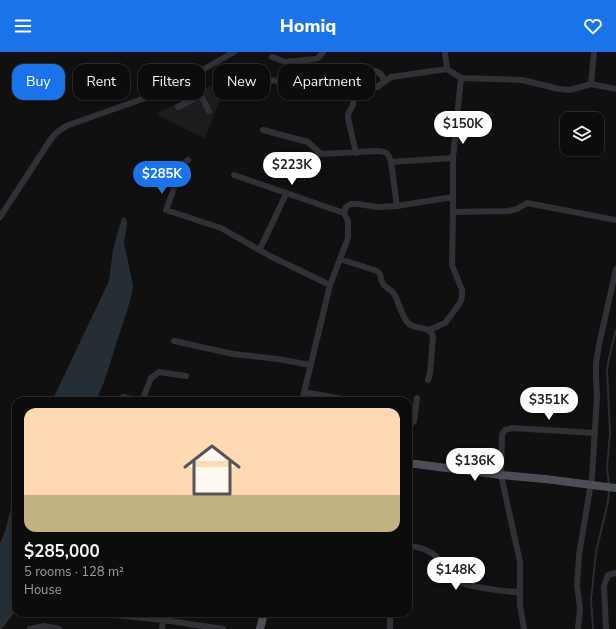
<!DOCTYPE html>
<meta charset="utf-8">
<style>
body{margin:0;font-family:"Nunito Sans",sans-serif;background:#1a1a1b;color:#f1f3f6;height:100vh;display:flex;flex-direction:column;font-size:15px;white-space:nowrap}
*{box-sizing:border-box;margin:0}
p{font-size:13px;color:#9a9b9d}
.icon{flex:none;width:22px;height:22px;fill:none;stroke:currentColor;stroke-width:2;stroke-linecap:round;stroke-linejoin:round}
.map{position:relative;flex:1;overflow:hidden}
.sheet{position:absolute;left:12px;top:345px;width:400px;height:220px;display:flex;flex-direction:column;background:#0c0c0d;border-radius:12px;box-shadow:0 1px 3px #0004,0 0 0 1px #2c2c2e}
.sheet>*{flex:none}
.hud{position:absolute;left:12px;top:12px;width:400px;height:36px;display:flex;gap:8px}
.fabs{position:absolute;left:560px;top:60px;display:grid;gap:8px}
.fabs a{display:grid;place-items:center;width:44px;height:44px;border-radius:8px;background:#0c0c0d;box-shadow:0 1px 3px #0004,0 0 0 1px #2c2c2e;font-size:20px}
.price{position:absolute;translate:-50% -34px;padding:0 9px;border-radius:14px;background:#fff;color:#222;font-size:13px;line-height:26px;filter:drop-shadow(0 1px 2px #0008)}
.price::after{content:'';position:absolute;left:50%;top:24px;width:12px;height:9px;margin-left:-6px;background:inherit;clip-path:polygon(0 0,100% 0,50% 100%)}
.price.selected{background:#1a73e8;color:#fff}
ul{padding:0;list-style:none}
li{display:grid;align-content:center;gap:8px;height:212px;padding:0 12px}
li span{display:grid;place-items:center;height:124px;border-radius:12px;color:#555}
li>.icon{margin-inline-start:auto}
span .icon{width:72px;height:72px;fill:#fffc;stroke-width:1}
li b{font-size:17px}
.tag{padding:0 14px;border-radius:12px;background:#0c0c0d;box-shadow:0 1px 3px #0004,0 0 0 1px #2c2c2e;font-size:14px;line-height:36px}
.tag.selected{background:#1a73e8;color:#fff}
header{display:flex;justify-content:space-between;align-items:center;height:52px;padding:0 12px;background:#1a73e8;color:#fff;font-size:18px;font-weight:800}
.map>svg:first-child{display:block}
.built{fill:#1c1c1e}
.water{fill:#262e35}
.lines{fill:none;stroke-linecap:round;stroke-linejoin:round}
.stream{stroke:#262e35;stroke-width:2}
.minor{stroke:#303136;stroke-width:6}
.major{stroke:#4c4e55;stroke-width:8}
.major-bridge{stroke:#4c4e55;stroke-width:8}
</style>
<header><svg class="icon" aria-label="menu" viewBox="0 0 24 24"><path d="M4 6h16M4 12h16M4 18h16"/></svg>Homiq<svg class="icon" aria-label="heart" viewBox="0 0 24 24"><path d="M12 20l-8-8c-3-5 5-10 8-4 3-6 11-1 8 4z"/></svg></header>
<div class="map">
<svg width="616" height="577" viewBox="0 0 616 577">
<rect width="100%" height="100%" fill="#101011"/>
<!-- built -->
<path class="built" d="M228,25L205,87L156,62Z"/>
<!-- water -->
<path class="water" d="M124,165L127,168V172L124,191L133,233L131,246L104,330L96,349H52L109,229L113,197L122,166Z
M16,437V558L2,577H0V491L5,480Z"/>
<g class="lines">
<!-- stream -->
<path class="stream" d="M609,434L607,416L610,381L607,318L609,306L616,278
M593,577L591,548L596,500L608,450L609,438"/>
<!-- minor -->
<path class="minor" d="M445,0L447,17
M272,5L286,10L315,7L318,6L323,0
M349,22C361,20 382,12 384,30
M191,23L209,59
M266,28L279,29L285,28L288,23L290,9
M591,32L616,37
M178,55L201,43
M263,78L308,90L321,102L377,99C386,99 389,102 391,110L397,154
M356,101L348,66V62L353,53L354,42L377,35L391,25L447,17L461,26L522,28L559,37L570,38L591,32L594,0
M188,108L183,112L166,158L221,176L270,204L330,233
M391,110L453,106
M234,123L344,161
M453,160L509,159L517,157L527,151L616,168
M0,165L51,87L56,81L66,74L148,45L204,17L234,0
M260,197L286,142
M340,207L377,219L380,222C383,240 388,232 395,243C398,250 403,267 409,272C417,278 430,273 433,285L430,321L428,328
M429,278L445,271L460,251L462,245V238L452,213L453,160V106L461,26
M174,289L233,302L278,307L310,313
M304,340L353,349
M123,345L141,349
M142,349L151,326L159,320L186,324
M302,349L330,233L348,186V169L344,161L346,155L351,152H358L377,155L397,154L453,145
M408,374L414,369L417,346
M408,494C421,495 434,499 440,510C443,516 444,521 450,526C460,534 506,540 520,540
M95,561L163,568L223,577
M30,577L44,574L59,577
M162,577L164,561
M390,577V561
M524,577L520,553V510L501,423L502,383L505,378L512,376L595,381
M578,577L580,557L577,533L579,503L592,425L597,344L596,327V311L599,293L616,217
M606,577L604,534L608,523L616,521"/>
<!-- major -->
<path class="major" d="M408,411L501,423L545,427
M260,577L264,561"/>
<!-- major-bridge -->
<path class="major-bridge" d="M545,427L616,436"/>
</g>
</svg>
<div class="fabs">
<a><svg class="icon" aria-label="layers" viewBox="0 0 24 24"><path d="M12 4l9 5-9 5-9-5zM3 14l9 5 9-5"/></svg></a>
</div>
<b class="price" style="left:463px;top:93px">$150K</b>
<b class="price" style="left:292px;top:134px">$223K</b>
<b class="price selected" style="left:162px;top:143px">$285K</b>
<b class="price" style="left:549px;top:369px">$351K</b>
<b class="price" style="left:475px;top:430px">$136K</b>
<b class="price" style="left:456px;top:539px">$148K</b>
<div class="hud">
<a class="tag selected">Buy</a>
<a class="tag">Rent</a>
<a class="tag">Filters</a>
<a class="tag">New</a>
<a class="tag">Apartment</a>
</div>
<section class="sheet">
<ul>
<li><span style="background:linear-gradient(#ffd9b3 70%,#c2b280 0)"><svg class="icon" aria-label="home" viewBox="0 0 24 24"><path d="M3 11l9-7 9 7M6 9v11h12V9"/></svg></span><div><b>$285,000</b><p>5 rooms · 128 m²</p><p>House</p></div></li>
</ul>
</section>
</div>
